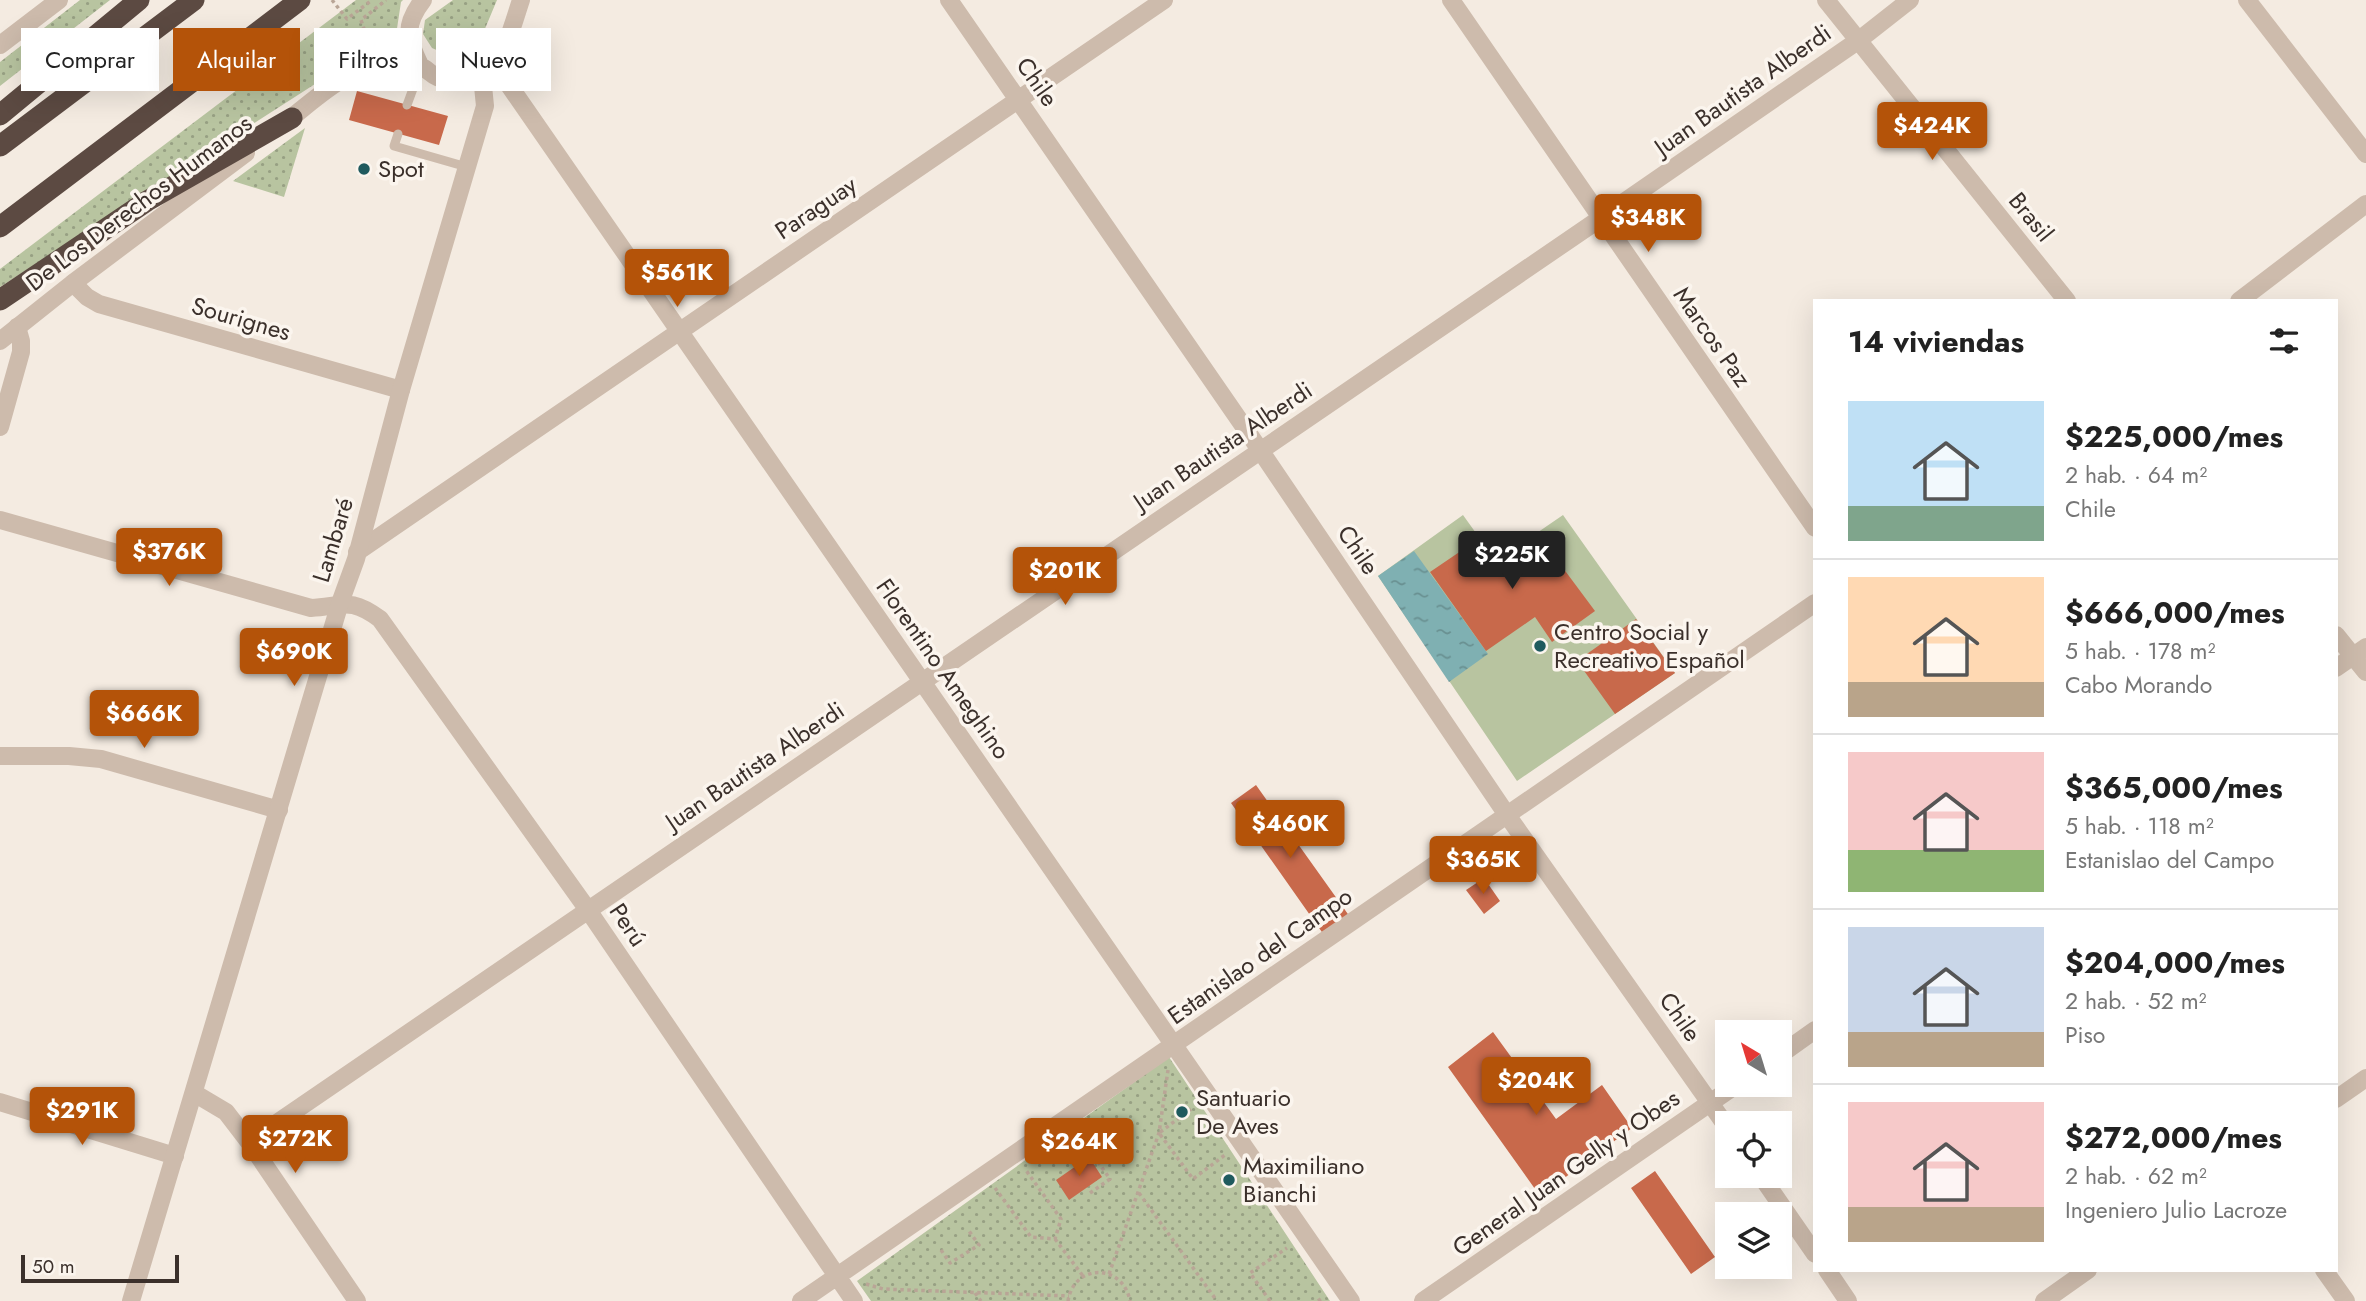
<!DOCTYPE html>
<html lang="es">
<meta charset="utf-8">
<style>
body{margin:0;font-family:Jost,sans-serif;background:#f6f6f6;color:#222;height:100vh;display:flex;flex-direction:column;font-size:26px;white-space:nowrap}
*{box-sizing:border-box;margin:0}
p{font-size:23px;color:#767676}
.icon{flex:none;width:38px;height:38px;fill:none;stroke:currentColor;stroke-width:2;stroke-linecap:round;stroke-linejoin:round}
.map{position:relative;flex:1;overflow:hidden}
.panel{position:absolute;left:1813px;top:299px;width:525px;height:973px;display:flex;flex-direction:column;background:#fff;border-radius:0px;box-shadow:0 7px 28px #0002}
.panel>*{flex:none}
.hud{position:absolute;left:21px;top:28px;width:665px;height:63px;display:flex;gap:14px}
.needle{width:46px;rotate:322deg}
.tools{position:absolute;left:1715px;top:1020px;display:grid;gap:14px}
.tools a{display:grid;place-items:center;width:77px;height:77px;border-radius:0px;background:#fff;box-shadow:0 7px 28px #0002;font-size:35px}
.scale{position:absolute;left:21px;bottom:18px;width:158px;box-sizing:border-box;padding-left:7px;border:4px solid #3b302b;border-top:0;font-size:19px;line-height:24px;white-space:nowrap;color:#3b302b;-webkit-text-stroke:5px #fbf5ee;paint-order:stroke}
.price{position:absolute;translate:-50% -60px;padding:0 16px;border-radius:7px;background:#b45309;color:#fff;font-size:23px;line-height:46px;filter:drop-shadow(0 2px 4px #0008)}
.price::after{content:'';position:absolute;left:50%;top:42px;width:21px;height:16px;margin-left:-10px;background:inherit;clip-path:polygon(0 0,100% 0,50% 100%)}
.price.current{background:#222;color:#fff}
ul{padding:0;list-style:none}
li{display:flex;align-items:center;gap:21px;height:175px;padding:0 35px}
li+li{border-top:2px solid #e0e0e0}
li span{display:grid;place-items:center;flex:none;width:196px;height:140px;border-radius:0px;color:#555}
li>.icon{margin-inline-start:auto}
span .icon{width:84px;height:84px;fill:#fffc;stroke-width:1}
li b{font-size:30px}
h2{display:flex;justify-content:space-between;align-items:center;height:84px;padding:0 35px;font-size:30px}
.chip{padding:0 24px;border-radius:0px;background:#fff;box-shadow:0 7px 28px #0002;font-size:24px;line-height:63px}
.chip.current{background:#b45309;color:#fff}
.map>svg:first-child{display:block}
.grass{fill:url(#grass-dots)}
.garden{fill:#b8c4a0}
.water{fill:url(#water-ripples)}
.building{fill:#c8694b}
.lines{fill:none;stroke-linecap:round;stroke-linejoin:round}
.path{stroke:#b9a596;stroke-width:3.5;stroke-dasharray:3.5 3.5;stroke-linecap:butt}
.service{stroke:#cdbbac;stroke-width:9}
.minor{stroke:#cdbbac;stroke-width:18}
.tertiary{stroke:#cdbbac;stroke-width:18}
.motorway{stroke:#5c4a42;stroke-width:21}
.poi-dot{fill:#1f5a5e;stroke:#fbf5ee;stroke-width:2.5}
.labels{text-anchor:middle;stroke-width:7;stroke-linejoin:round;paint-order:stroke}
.street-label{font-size:24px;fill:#3b302b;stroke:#fbf5ee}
.poi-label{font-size:24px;fill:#3b302b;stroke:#fbf5ee;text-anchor:start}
</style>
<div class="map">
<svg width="2366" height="1301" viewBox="0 0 2366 1301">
<defs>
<pattern id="grass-dots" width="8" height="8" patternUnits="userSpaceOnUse" patternTransform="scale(1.75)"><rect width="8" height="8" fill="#b8c4a0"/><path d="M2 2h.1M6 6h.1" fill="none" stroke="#97a083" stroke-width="1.8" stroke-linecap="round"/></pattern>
<pattern id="water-ripples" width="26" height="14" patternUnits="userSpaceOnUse" patternTransform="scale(1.75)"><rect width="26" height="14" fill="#7fb0b2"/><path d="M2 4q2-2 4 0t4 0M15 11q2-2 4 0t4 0" fill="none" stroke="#699091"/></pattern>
</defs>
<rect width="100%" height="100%" fill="#f4ebe1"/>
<!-- grass -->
<path class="grass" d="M80,0H110L0,86V62Z
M356,0H403L401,2L393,55L343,66L0,287V269Z
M453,0H497L479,43L471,54L457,59L432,48L423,34L425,20Z
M305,128L284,197L233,181Z
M1169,1057L1330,1301H871L857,1281Z"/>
<!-- garden -->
<path class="garden" d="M1463,515L1496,561L1563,515L1675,673L1517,781L1378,576Z"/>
<!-- water -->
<path class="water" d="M1414,551L1488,654L1449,682L1378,576Z"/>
<!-- building -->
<path class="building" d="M357,91L448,116L439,145L349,120Z
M1537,533L1595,611L1552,642L1535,617L1486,651L1430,572L1480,538L1496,561Z
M1636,619L1675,673L1615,714L1577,661Z
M1256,785L1350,917L1324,935L1231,803Z
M1484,878L1500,901L1484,914L1466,890Z
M1493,1032L1556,1119L1602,1085L1632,1128L1540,1196L1448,1067Z
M1089,1157L1102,1177L1069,1200L1056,1180Z
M1655,1171L1715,1257L1691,1274L1631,1188Z"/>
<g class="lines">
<!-- path -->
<path class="path" d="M332,0L347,19L372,0
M371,50L361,20L386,0
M1191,1109L1159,1133L1193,1179L1225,1155
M995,1188L1031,1237L1055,1239L1061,1219L1025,1169
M1090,1193L1110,1179L1090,1151
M1139,1193L1217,1301
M1055,1239L1083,1276
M941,1250L950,1263L979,1245L969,1231
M1109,1274L1159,1133L1168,1070
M866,1284L883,1289L1069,1296
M975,1293L981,1301
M1068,1301C1074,1263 1123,1263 1130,1301
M1270,1301L1250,1273L1287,1248
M1318,1301L1322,1298"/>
<!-- service -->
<path class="service" d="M407,105L421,67
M398,134L394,146L467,167"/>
<!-- minor -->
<path class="minor" d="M949,0L1260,450L1507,815L1727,1127
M1451,0L1815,528
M1826,0L2067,301
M2247,0L2366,154
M495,65L1351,1301
M73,283L87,297L99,304L401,390
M2239,301L2366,204
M0,427L21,352V341L17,327
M0,520L311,608C344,606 350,597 380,619L588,910L854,1301
M357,552L1164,0
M2336,635L2366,672
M2336,668L2366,647
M0,756H69L101,759L279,810
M1780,1055L1815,1030
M194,1093L226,1112L249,1142L357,1301
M2336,1099L2366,1078
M0,1102L175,1156
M249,1142L1601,218L1859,40L1910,0
M1761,1176L1815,1254
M1827,1270L1848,1301
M2324,1270L2346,1301
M801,1301L1815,603
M1423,1301L1736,1085
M2044,1301L2088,1270"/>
<!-- tertiary -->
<path class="tertiary" d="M0,45L59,0
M421,67C407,39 403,26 423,0
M282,125C310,104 340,73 376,66C389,63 412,62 424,68C429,71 432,75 437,77C496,99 507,42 521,0
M0,341L73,283L246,153
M131,1301L340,603L356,559L401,390L485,106L482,76"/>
<!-- motorway -->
<path class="motorway" d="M0,115L139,0
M0,146L194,0
M0,227L300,0
M0,300L147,201L292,118"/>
</g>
<!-- markers -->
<g class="poi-dot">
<circle cx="364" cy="169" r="7"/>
<circle cx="1540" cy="646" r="7"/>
<circle cx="1182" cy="1112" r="7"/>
<circle cx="1229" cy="1180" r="7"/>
</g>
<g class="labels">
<!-- street labels -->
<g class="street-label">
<text transform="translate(1037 82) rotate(55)" y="8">Chile</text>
<text transform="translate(1743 90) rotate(-35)" y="8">Juan Bautista Alberdi</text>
<text transform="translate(139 203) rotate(-37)" y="8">De Los Derechos Humanos</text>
<text transform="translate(816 208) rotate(-34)" y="8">Paraguay</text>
<text transform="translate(2031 217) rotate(51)" y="8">Brasil</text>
<text transform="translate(241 319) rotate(16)" y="8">Sourignes</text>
<text transform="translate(1712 337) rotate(55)" y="8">Marcos Paz</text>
<text transform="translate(1223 446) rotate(-34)" y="8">Juan Bautista Alberdi</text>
<text transform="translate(333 540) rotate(-73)" y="8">Lambaré</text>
<text transform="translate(1358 550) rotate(56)" y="8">Chile</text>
<text transform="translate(943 669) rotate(55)" y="8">Florentino Ameghino</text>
<text transform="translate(755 766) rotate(-34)" y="8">Juan Bautista Alberdi</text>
<text transform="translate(628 925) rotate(56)" y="8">Perú</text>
<text transform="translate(1260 956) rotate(-35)" y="8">Estanislao del Campo</text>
<text transform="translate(1680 1017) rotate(55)" y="8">Chile</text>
<text transform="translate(1566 1173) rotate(-35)" y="8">General Juan Gelly y Obes</text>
</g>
<!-- poi labels -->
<g class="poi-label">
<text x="378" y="177">Spot</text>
<text x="1554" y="640">Centro Social y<tspan x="1554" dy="28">Recreativo Español</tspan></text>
<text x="1196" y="1106">Santuario<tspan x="1196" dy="28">De Aves</tspan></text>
<text x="1243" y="1174">Maximiliano<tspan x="1243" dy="28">Bianchi</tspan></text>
</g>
</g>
</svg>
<div class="tools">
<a><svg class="needle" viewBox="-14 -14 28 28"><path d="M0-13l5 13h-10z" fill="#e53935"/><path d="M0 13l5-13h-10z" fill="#767676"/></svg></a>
<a><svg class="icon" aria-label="locate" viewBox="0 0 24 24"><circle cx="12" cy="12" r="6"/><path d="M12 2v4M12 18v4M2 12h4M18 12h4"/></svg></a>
<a><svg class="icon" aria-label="layers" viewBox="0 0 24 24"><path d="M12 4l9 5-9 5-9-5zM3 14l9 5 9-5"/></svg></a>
</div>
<div class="scale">50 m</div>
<b class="price" style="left:1932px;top:162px">$424K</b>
<b class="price" style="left:1648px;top:254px">$348K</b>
<b class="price" style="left:677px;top:309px">$561K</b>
<b class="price" style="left:169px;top:588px">$376K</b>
<b class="price current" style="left:1512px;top:591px">$225K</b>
<b class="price" style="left:1065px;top:607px">$201K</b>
<b class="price" style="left:294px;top:688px">$690K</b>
<b class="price" style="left:144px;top:750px">$666K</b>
<b class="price" style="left:1290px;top:860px">$460K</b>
<b class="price" style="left:1483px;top:896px">$365K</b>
<b class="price" style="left:1536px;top:1117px">$204K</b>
<b class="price" style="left:82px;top:1147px">$291K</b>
<b class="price" style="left:295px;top:1175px">$272K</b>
<b class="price" style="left:1079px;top:1178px">$264K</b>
<div class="hud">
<a class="chip">Comprar</a>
<a class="chip current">Alquilar</a>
<a class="chip">Filtros</a>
<a class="chip">Nuevo</a>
</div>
<section class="panel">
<h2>14 viviendas<svg class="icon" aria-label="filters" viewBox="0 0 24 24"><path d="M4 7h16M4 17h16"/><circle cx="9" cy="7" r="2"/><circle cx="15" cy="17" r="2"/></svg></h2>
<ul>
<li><span style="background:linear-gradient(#bfe0f5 75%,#7fa58c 0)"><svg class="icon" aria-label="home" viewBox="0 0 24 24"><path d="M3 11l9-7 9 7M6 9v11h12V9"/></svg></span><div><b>$225,000/mes</b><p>2 hab. · 64 m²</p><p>Chile</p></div></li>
<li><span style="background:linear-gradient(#ffd9b3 75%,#b9a48a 0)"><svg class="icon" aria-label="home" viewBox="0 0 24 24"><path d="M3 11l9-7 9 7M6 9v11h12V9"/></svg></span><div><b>$666,000/mes</b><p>5 hab. · 178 m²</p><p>Cabo Morando</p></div></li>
<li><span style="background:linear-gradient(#f6c9c9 70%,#8fb573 0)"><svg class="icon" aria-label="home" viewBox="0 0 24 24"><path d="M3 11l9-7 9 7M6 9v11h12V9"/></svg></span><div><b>$365,000/mes</b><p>5 hab. · 118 m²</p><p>Estanislao del Campo</p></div></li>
<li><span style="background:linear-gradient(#c9d6e8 75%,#b9a48a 0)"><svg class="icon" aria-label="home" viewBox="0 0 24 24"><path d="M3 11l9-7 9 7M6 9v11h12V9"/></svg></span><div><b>$204,000/mes</b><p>2 hab. · 52 m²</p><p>Piso</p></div></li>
<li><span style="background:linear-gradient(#f6c9c9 75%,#b9a48a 0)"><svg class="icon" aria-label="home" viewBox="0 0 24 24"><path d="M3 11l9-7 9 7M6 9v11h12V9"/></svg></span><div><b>$272,000/mes</b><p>2 hab. · 62 m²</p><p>Ingeniero Julio Lacroze</p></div></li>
</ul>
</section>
</div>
